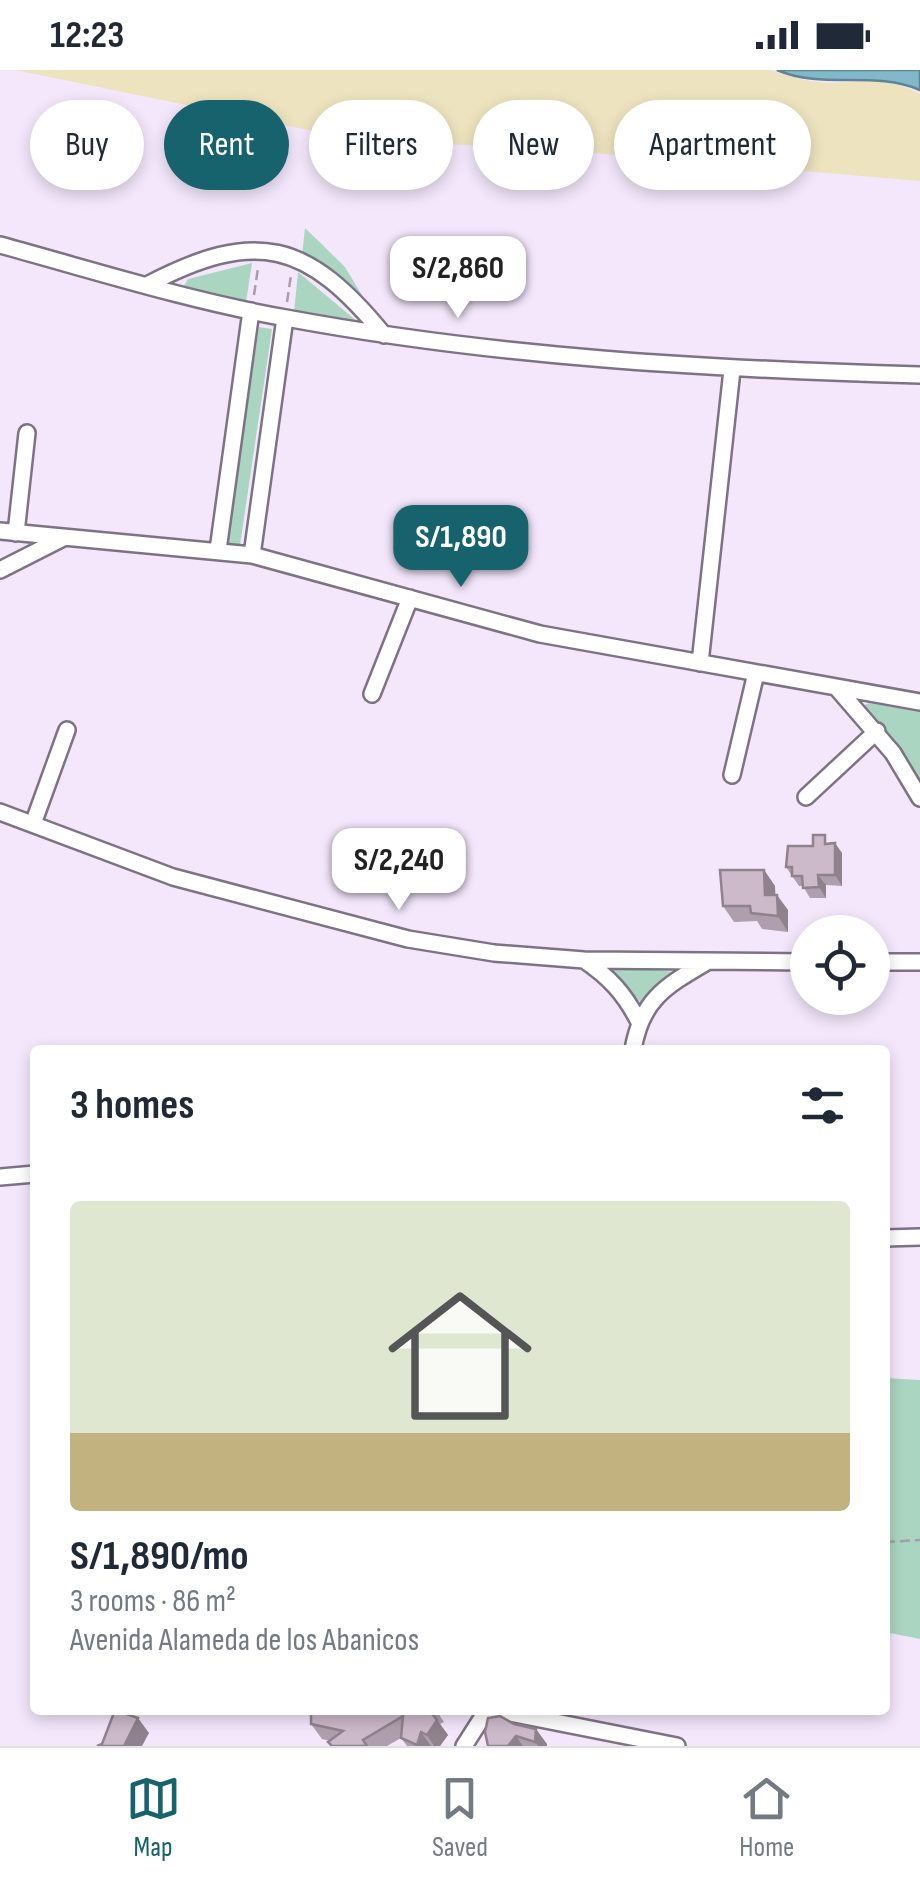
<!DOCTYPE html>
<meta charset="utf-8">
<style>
body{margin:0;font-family:"Sofia Sans Condensed",sans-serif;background:#f2f2f3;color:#1f2937;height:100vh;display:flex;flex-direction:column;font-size:38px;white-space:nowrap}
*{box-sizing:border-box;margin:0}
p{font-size:32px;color:#747a83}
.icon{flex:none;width:55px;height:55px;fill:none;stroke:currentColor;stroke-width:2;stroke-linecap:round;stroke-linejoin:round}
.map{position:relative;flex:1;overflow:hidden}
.sheet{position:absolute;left:30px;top:975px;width:860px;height:670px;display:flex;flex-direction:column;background:#fff;border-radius:10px;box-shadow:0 5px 15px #0003}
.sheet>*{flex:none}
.banner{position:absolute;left:30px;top:30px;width:860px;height:90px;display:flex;gap:20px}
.controls{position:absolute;left:790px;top:845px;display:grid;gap:20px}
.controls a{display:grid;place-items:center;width:100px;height:100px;border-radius:50%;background:#fff;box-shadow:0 5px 15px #0003;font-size:50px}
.price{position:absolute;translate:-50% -85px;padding:0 22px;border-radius:20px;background:#fff;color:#222;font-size:32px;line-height:65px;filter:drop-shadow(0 2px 5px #0008)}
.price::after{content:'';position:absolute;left:50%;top:60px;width:30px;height:22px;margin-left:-15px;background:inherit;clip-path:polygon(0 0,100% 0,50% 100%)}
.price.active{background:#16626d;color:#fff}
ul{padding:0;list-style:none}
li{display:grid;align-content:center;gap:20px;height:530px;padding:0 40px}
li span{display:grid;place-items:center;height:310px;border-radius:10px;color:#555}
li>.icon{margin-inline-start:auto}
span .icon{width:180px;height:180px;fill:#fffc;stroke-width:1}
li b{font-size:42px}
h2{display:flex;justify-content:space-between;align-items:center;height:120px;padding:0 40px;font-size:42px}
.pill{padding:0 35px;border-radius:45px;background:#fff;box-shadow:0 5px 15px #0003;font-size:35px;line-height:90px}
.pill.active{background:#16626d;color:#fff}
.status{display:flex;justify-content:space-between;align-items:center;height:70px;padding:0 50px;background:#fff;direction:ltr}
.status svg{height:28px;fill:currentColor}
.dock{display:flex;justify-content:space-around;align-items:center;height:140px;border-top:2px solid #e0e1e3;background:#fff;font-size:28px;color:#747a83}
.dock a{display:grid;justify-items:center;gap:5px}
.dock .active{color:#16626d}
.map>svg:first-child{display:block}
.green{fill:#aad5c0}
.sand{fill:#ede3be}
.water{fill:#81b9ca;stroke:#5f8593;stroke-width:2.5}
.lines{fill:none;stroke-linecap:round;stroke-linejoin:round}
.minor-casing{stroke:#7e7385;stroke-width:20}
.path{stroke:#a79dad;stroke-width:2.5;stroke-dasharray:10 5;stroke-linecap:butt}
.minor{stroke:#fff;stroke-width:15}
.wall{fill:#af9fae}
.shaded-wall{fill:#8f828d}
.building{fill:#ccb9ca;stroke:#8f828d;stroke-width:2.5}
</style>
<div class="status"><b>12:23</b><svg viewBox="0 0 49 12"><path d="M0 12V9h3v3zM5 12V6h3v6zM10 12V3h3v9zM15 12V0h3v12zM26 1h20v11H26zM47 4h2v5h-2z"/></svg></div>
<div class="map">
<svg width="920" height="1676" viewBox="0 0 920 1676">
<rect width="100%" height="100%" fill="#f4e7fc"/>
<!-- green -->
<path class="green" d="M305,158L345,197L366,232L302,186Z
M252,193L246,232L184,216L188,209Z
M298,202L358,252L359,255L294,243Z
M259,257L272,259L240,475L227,473Z
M869,633L920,641V714L894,670L865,641V635Z
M608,896L676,902L642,934Z
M885,1308L920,1310V1569L885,1562Z"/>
<!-- sand -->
<path class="sand" d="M15,0H770C790,7 812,13 834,13C866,12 890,7 920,24V111L534,78L357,70Z"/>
<!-- water -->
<path class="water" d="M777,0H920V20C874,0 823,20 777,0Z"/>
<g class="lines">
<defs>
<path id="minor" d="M0,175C95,201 190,231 286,248C496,287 707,299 920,305
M147,215C256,158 307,171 384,265
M0,461L252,485L540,564L920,632
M16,463L27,363
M218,480L251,241
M252,485L285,248
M0,500L63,468
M700,593L732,300
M836,617L893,683L920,728
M372,624L410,528
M732,705L756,603
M806,727L877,661
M0,742L173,807L408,869L494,883L584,890L808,892
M33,754L67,660
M584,890C609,907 624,923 638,950
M872,892H920
M633,980C641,931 664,917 705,893
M0,1107L35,1104
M885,1168L920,1167
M495,1640L677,1676
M464,1676L487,1640"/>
</defs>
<!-- minor casing -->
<use href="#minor" class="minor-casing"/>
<!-- path -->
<path class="path" d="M254,225L258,198
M287,232L291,205
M885,1472L920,1470"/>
<!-- minor -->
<use href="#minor" class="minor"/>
</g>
<!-- wall -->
<path class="wall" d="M830,773L842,783V816L826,815V828H810L803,816H799L786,797L813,776Z
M764,800L775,816V825L788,840V862L762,859L757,851L734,852L723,836Z
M311,1640H436L444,1652L440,1654L448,1665L440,1676H407L401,1668L387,1676H331L330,1671L322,1669L311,1654Z
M488,1648L547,1674V1676H488Z"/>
<!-- shaded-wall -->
<path class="shaded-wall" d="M835,773L842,783V816L835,805Z
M764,800L775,816L776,840L765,825Z
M818,805L826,815V828L819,817Z
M777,825L788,840V862L778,846Z
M138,1648L149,1663L142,1676H124Z
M437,1650L448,1665L440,1676H434L427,1665Z
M536,1659L547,1674V1676H538L535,1672Z
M421,1662L431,1676H417Z
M516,1666L523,1676H508Z"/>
<!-- building -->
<path class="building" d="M813,765H825V774L835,773V805H818L819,817L803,818L802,806H792V797H786L788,776H813Z
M720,800H764L765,825H777L778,846L751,843L750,836H723Z
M115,1640L138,1648L124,1676H97L102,1674Z
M311,1640H429L437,1650L427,1665L421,1662L417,1675L401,1668L403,1646L363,1670L367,1676H332L328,1672L343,1661L311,1654Z
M500,1646L514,1654L536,1659L535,1672L516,1666L508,1676H488L485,1662L488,1648Z"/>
</svg>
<div class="controls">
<a><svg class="icon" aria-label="locate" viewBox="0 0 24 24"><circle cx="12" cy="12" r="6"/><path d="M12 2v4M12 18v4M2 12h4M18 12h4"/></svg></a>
</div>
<b class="price" style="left:458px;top:251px">S/2,860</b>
<b class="price active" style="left:461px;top:520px">S/1,890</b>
<b class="price" style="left:399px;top:843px">S/2,240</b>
<div class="banner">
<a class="pill">Buy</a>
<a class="pill active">Rent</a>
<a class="pill">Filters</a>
<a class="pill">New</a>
<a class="pill">Apartment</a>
</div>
<section class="sheet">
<h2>3 homes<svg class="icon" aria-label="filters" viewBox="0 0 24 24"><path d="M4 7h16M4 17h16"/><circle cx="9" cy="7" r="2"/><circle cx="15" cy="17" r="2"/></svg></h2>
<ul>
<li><span style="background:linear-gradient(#dfe7d0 75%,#c2b280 0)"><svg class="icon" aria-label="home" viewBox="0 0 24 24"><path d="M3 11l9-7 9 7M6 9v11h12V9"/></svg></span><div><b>S/1,890/mo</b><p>3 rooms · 86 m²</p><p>Avenida Alameda de los Abanicos</p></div></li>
</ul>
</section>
</div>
<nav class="dock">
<a class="active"><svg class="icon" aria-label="map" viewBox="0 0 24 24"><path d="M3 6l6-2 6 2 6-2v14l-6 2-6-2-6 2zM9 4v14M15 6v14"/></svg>Map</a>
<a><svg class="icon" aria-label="saved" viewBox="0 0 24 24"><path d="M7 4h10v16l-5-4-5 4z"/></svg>Saved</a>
<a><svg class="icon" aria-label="home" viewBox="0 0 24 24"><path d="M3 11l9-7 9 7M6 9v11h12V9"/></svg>Home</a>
</nav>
